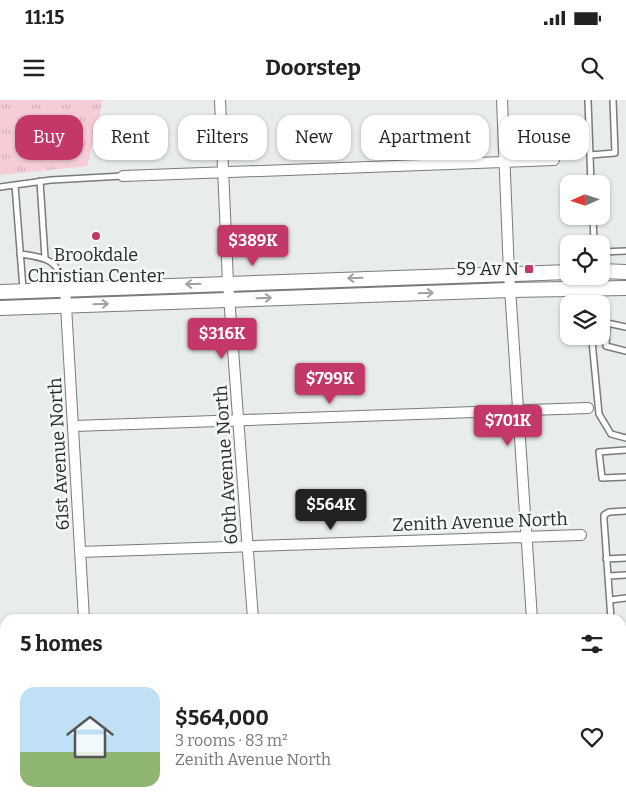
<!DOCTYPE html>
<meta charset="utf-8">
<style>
body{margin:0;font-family:Bitter,serif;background:#f6f6f6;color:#222;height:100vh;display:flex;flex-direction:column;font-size:19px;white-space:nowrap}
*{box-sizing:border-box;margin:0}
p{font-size:16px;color:#767676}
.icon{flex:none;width:28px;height:28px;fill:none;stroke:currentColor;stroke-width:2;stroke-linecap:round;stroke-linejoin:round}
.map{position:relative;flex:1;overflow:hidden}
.panel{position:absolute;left:0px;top:514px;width:626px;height:196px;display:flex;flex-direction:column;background:#fff;border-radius:15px 15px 0 0;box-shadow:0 1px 4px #0004}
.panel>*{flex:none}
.banner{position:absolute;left:15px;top:15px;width:596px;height:45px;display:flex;gap:10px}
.needle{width:32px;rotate:267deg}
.controls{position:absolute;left:560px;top:75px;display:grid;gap:10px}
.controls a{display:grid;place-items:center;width:50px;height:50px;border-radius:10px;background:#fff;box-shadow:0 1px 4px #0004;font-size:25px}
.price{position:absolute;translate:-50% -42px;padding:0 11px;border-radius:5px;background:#c33769;color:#fff;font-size:16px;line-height:32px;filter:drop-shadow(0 1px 2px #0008)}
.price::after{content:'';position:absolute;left:50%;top:30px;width:15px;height:11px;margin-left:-8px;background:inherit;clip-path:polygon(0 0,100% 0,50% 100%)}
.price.on{background:#222;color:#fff}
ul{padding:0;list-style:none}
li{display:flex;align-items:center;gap:15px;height:125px;padding:0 20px}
li span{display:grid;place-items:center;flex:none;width:140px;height:100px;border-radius:15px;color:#555}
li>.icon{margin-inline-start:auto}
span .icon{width:60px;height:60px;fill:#fffc;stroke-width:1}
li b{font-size:21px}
h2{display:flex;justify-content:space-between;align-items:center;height:60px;padding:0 20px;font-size:21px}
.tag{padding:0 18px;border-radius:15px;background:#fff;box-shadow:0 1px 4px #0004;font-size:18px;line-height:45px}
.tag.on{background:#c33769;color:#fff}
.status{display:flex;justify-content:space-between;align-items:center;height:35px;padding:0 25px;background:#fff;direction:ltr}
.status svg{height:14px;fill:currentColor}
header{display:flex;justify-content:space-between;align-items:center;height:65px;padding:0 20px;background:#fff;font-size:22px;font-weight:700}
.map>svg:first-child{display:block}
.park{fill:url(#park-tufts)}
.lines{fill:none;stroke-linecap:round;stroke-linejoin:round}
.lane-casing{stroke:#797c7c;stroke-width:8}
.street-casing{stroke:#797c7c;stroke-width:12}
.secondary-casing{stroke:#797c7c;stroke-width:16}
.lane{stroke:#fff;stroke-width:5}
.street{stroke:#fff;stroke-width:10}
.secondary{stroke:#fff;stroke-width:14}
.oneway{stroke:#9fa09f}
.poi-dot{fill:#c33769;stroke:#f6f9f9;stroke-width:2}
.labels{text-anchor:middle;stroke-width:5;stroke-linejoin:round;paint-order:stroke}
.poi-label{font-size:18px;fill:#292b2a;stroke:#f6f9f9}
.street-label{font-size:18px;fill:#292b2a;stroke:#f6f9f9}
</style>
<div class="status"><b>11:15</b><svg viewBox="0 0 49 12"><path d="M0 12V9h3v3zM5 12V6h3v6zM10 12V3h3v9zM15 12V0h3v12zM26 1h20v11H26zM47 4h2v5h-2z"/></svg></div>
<header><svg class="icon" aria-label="menu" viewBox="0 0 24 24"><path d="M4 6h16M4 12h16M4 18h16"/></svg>Doorstep<svg class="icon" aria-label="search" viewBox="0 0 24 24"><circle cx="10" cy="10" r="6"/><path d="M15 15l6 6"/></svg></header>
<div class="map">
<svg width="626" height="709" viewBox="0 0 626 709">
<defs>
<pattern id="park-tufts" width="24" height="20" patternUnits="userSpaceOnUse" patternTransform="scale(1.25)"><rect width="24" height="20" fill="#f6cdd6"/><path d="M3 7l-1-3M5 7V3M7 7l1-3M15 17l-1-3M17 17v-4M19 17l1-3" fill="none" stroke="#d3b0b8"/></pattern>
</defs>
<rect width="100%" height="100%" fill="#e8eceb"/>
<!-- park -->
<path class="park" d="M0,0H103L87,66L0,75Z"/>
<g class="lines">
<defs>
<path id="lane" d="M588,0L591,84
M590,55L615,53L613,0
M40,81L45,158
M15,85L23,189
M0,87L51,80L123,76
M593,116L594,144
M601,152L626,151
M20,154C47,158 58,159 65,187
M590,189V204
M626,227L607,223L606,246L626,251
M606,240L592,241L599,314L611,334L626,338
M626,350L599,352L602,378L626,377
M606,459L626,458
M608,476L626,475
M610,500L626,498
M611,519L604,420V415L609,412L626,411
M621,536L626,534
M621,602L626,600
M621,626L626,632
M127,705V709"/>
<path id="street" d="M220,0L228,182L253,519
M502,0L509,173L532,519
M123,76L554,60
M65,188L84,519
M74,326L588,308
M80,452L581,435
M35,705H53
M269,705V709
M543,705V709
M1,709L34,705"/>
<path id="secondary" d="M601,171L626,172
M0,192L569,172
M0,208L511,190L626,188"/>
</defs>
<!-- lane casing -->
<use href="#lane" class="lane-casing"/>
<!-- street casing -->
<use href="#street" class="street-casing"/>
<!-- secondary casing -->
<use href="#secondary" class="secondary-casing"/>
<!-- lane -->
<use href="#lane" class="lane"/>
<!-- street -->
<use href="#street" class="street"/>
<!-- secondary -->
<use href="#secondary" class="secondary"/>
</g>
<!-- one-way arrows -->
<defs><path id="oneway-shaft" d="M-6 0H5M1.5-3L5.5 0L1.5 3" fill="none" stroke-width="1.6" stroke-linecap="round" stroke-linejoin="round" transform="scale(1.25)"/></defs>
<g class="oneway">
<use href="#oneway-shaft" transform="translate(355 178) rotate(178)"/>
<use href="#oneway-shaft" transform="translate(193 184) rotate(178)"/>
<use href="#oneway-shaft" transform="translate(426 193) rotate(-2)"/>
<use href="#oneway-shaft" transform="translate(264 198) rotate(-2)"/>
<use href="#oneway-shaft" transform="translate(101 204) rotate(-2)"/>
</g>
<!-- markers -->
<g class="poi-dot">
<circle cx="96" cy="136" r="5"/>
<rect x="524" y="164" width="10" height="10" rx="2.5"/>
</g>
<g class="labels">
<!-- poi labels -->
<g class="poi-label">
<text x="96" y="161">Brookdale<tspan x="96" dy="21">Christian Center</tspan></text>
<text x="519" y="175" text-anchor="end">59 Av N</text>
</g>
<!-- street labels -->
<g class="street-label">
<text transform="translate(59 354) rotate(-93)" y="6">61st Avenue North</text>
<text transform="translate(226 365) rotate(-94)" y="6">60th Avenue North</text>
<text transform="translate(480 422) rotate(-2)" y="6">Zenith Avenue North</text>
</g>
</g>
</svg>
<div class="controls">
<a><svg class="needle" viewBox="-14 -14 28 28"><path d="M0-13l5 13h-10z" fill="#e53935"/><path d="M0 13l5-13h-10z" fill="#767676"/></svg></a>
<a><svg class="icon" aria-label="locate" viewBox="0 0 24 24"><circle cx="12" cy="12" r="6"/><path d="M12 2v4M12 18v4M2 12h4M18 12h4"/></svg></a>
<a><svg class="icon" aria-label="layers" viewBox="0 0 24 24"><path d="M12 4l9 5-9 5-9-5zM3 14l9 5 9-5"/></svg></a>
</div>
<b class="price" style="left:253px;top:167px">$389K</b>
<b class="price" style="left:222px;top:260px">$316K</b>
<b class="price" style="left:330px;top:305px">$799K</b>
<b class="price" style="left:508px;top:347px">$701K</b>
<b class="price on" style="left:331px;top:431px">$564K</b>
<div class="banner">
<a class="tag on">Buy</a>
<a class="tag">Rent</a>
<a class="tag">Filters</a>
<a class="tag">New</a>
<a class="tag">Apartment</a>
<a class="tag">House</a>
</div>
<section class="panel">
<h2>5 homes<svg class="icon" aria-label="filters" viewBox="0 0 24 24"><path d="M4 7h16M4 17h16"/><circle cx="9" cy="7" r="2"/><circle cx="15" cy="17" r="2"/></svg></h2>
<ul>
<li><span style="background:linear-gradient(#bfe0f5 65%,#8fb573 0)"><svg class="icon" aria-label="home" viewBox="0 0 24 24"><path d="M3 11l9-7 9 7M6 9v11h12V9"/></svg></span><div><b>$564,000</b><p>3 rooms · 83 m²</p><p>Zenith Avenue North</p></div><svg class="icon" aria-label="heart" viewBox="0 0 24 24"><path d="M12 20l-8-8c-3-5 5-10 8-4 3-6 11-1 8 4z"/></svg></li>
</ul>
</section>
</div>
